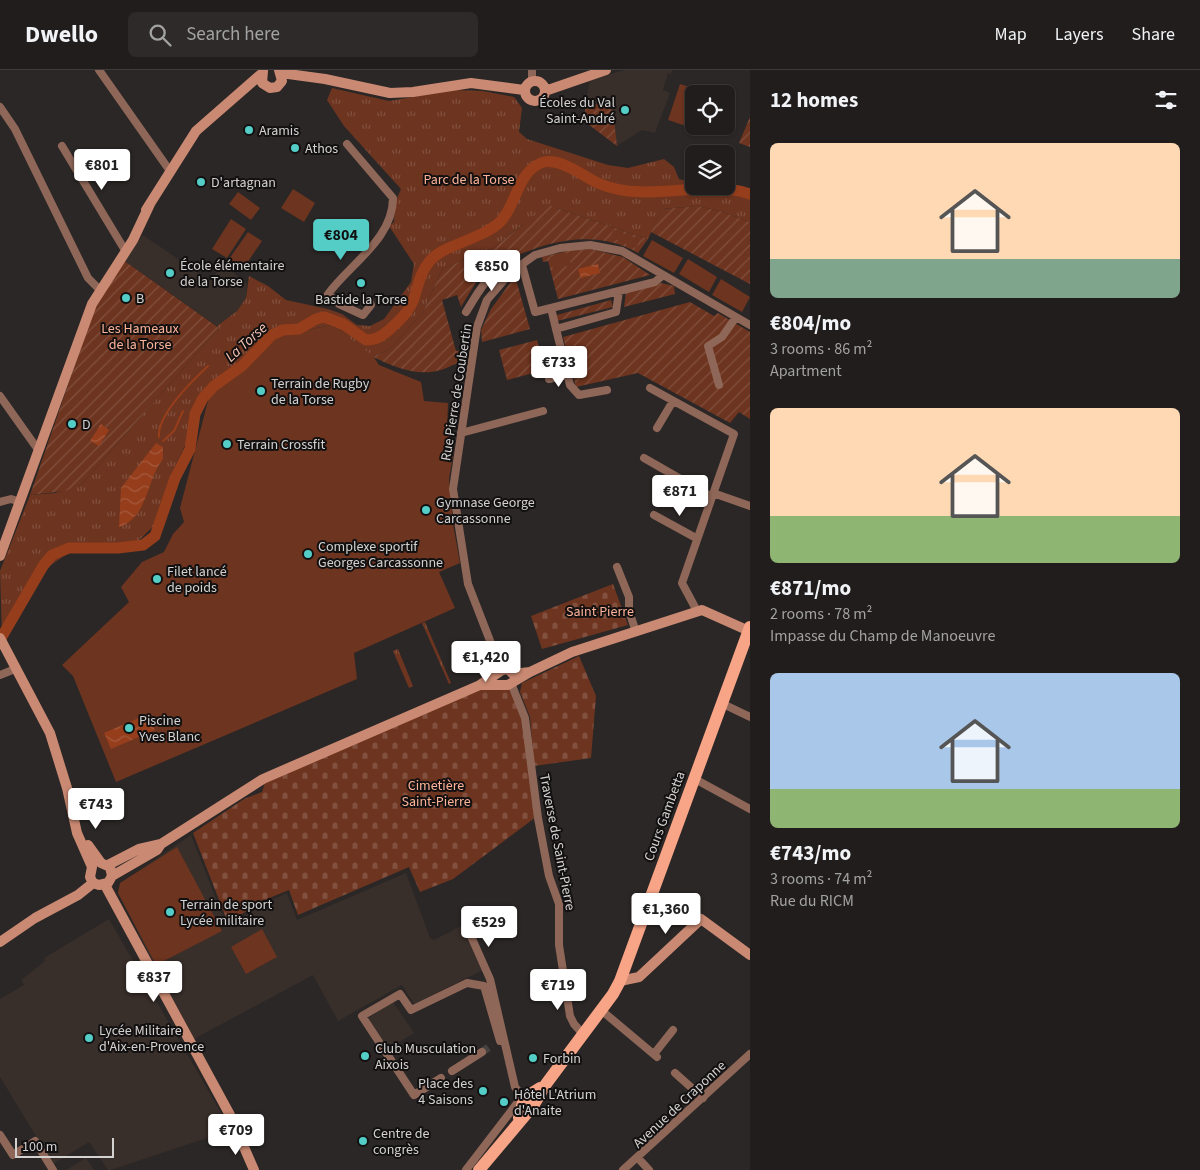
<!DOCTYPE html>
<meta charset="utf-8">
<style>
body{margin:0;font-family:"Source Sans 3",sans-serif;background:#2d2a29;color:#f1f3f6;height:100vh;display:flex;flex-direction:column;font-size:19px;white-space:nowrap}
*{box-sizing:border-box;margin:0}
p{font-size:16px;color:#a2a2a3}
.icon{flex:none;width:28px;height:28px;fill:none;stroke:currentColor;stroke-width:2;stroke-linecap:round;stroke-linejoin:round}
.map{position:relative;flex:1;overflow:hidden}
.drawer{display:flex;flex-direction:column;background:#201d1c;width:450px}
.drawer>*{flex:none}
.fabs{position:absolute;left:685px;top:15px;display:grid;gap:10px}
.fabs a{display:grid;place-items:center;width:50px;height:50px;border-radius:8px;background:#201d1c;box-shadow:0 1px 4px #0004,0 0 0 1px #3d3b3b;font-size:25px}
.scale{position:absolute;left:15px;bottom:12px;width:99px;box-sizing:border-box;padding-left:5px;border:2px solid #d4d2d1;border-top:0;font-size:14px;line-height:18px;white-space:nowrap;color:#d4d2d1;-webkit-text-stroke:4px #121010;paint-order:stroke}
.price{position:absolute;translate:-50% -42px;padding:0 11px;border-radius:5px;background:#fff;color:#222;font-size:16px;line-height:32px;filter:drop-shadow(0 1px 2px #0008)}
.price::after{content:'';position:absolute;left:50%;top:30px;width:15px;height:11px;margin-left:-8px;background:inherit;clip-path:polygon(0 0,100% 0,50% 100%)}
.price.selected{background:#54cdc7;color:#111}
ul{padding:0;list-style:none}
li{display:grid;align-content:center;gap:10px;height:265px;padding:0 20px}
li span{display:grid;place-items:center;height:155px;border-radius:8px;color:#555}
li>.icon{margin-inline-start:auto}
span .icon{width:90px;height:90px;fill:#fffc;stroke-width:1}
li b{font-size:21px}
h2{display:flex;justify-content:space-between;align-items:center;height:60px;padding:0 20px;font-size:21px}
header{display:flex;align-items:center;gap:30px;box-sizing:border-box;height:70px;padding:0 25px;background:#201d1c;border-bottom:1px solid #3d3b3b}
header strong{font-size:24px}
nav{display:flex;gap:28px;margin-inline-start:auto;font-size:18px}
.search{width:350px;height:45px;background:#2d2a29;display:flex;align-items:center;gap:12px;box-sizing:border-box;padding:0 18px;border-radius:8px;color:#a2a2a3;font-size:19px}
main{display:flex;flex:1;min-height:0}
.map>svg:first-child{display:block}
.built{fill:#382e2a}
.grass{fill:url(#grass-tufts)}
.cemetery{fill:url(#cemetery-stones)}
.garden{fill:url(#garden-furrows)}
.pitch{fill:#6d341f}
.water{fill:url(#water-waves)}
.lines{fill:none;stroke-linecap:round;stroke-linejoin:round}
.stream{stroke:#963e1c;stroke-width:2}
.river{stroke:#963e1c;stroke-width:11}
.street-tunnel{stroke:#444140;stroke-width:8;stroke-dasharray:8 4;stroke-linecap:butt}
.street{stroke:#8f6758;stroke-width:8}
.secondary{stroke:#ca8972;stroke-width:10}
.primary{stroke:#f8a486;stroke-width:12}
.poi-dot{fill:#54cdc7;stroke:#121010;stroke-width:2}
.labels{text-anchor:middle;stroke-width:4;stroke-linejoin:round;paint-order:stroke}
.poi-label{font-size:14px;fill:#d4d2d1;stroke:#121010;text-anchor:start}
.park-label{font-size:14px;fill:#fdb398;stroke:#121010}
.street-label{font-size:14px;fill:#d4d2d1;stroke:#121010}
.water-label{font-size:15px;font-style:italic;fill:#f8c6b4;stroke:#121010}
</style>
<header>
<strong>Dwello</strong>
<div class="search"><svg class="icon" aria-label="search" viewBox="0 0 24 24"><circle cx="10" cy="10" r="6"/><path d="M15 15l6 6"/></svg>Search here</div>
<nav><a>Map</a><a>Layers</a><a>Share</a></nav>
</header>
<main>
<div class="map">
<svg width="750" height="1100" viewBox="0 0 750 1100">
<defs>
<pattern id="grass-tufts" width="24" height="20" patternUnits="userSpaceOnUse" patternTransform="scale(1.25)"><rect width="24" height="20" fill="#6d341f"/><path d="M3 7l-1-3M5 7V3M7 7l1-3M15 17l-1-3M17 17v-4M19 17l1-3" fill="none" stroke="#81503e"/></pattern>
<pattern id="cemetery-stones" width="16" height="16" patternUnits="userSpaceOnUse" patternTransform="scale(1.25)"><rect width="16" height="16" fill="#6d341f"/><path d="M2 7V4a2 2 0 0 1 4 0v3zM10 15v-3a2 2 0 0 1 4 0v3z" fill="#81503e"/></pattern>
<pattern id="garden-furrows" width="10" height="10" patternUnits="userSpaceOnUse" patternTransform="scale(1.25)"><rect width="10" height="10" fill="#6d341f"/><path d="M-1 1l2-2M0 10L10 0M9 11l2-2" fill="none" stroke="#81503e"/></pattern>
<pattern id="water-waves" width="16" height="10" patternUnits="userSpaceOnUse" patternTransform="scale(1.25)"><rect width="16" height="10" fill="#963e1c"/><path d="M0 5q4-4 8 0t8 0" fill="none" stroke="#a4593c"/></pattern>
</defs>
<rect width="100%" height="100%" fill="#2b2726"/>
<!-- built -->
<path class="built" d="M625,0H672L671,4L668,3L663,20L670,23L655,63L642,60L617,76L584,51L587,25L590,10Z
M143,165L210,211L223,194L247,214L246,228L237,241L217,256L123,190Z
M191,765L227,857L263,834L287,823L297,850L406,803L430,868L434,870L461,856L466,858L485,902L481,901L414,934L402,915L338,951L313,905L192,970L118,823L120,813Z
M109,849L231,1060L111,1100H108L89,1072L53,1094L0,1007V929L24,915L21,910L45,891L44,888Z
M393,932L414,963L388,979L368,948Z
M86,1088L94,1100H66Z"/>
<!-- grass -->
<path class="grass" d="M332,18L389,31L454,20L483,21L514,27L522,38L519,62L527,69L608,95L628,98L664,89L674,97L679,109L694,113V116L750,125V152L720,141L697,136L662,139L648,169L557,138L522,155L493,178L442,199L423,242L391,278L373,287L332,255L278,266L209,327L171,404L164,446L132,477L80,475L45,499L2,568L0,501L30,425L55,423L81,415L219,258L217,256L237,241L246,228L249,206L268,216L286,230L328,239L342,244L357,255L370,256L384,249L411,212L414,194L389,156L394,152L395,133L401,119L344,56L327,30Z
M425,552L451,613L449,614L422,553Z
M398,579L413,616L409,618L393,581Z"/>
<!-- cemetery -->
<path class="cemetery" d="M613,514L628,555L542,579L531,546Z
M579,586L596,626L591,688L534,696L530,647L520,622L522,613Z
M512,619L523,644L536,747L453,809L420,822L409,797L298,845L289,820L262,831L228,853L193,763L244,729L262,722L265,713L478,620Z"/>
<!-- garden -->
<path class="garden" d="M586,31L613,40L617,76L584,51Z
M750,47V77L739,73Z
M548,135L648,169L638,183C597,160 553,169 512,188C505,191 494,194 488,199C477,208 468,226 461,237L457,225L442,230L456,281L468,280L466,292C455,292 451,297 441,300C416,307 395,297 373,287L391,278L423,242L442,199L493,178Z
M697,136L720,141L750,152V214L651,162L662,139Z
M590,179L623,187L650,205L558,229L548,191L543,192L542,187L567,181Z
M123,190L219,258L81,415L65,421L30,425L96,234Z
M515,206L530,259L482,272L481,260L491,239Z
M661,213L674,216L675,224L624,237L626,222Z
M611,230L613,237L557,251V245Z
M690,232L714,246L718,243L750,262V349L739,342L730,353L638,303L576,317L563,267Z
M537,270L545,300L507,310L499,280Z"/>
<!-- pitch -->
<path class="pitch" d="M680,14L712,24H694V56H709L707,63L668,50Z
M293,119L315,133L304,152L281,138Z
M238,122L260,138L251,150L229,134Z
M231,149L246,159L227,188L212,179Z
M614,160L640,170L636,178L610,167Z
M248,162L262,171L243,199L229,189Z
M652,170L683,188L674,203L643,186Z
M569,183L571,195L553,199L550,187Z
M688,189L717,207L709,222L679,204Z
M721,209L750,227L742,242L712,225Z
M332,255L373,286L379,295L421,312L424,331L448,333L447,360L454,379L449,409L453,454L460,493L439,502L455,538L354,583L357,609L116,712L73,606L62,595L129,532L121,517L142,492L164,482L173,464L184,452L180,438L209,327L278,266Z
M177,777L222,861L156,895L118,823L120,813Z
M262,859L277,887L246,904L231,877Z"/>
<!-- water -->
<path class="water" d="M598,194L600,203L581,208L578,199Z
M101,354L109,360L99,376L90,371Z
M156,373L163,377V389C146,409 149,447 119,457L121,418Z
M148,644L155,660L111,679L104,663Z"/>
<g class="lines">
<!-- stream -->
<path class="stream" d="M159,367C157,345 193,310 208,296
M163,371L174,361L183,341"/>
<!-- river -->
<path class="river" d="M0,570L43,496L52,485L69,478H118L143,475L155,466L175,408L190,379L195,344L203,328L214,316L242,296L272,265L283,260L299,259L316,249L324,247L343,254L366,270C376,270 382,266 389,260C399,251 408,243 413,231C418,218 419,204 429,192C443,174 482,170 501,151C516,135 518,102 541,93C559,86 584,107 600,114C649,134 704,108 750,124"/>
<!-- street-tunnel -->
<path class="street-tunnel" d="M482,982L492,975"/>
<!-- street -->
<path class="street" d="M99,0L170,101
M532,0V11
M0,37L15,59L88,208L99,219
M347,74L393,128C393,169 350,194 328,224L339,234L363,245L371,235L369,230
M62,76L123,177L127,180
M522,195L535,242L655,212L663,205
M551,238L556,259L616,242L619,221
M466,242C479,222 491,193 519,197
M556,259L570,315L579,325L607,320
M549,309L567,305
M719,315L708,276L722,267L736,247
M650,318L734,364L682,513L697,541
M0,326L39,381
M657,358L673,331
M461,363L543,341
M644,388L712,427
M713,423L750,436
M0,432L11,429L20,432
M654,445L696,468
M617,497L629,527V541L636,562
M505,599L494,581L468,514L453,419L477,257L487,230L511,202L535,185L560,178L590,175L622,181L750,255
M0,605L15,599
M511,613L525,648L538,748L549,806L559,834V875L570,946L574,954L583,964
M721,633L750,647
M693,708L750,739
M466,855L490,909L515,1017L524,1028
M601,940L657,987
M654,984L673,960
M452,1001L482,982
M675,1003L703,1028
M441,1008L414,1025L362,946L400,924L411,940L467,913L484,916L500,971
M0,1065L13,1085L35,1071L53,1100
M638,1088L649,1100
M466,1100L518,1032L522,1030
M623,1100L750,984"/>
<!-- secondary -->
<path class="secondary" d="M263,1L262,13L270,18L277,17L282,11L279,0
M281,3L325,9L390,23L413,22L471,13L524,20
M525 21a10 10 0 1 1 20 0a10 10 0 1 1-20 0Z
M545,21L606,0
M146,140L196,61L260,5
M0,486L92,234L133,170L150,134
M0,568L50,663L67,718L77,763L92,797L90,807L93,813L99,815L108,813L112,806L157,780L161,774L263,709L480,615L502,600L508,599L513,604L530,602
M481,615H508L530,602L572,582L702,540L749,561
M88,775L101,793L110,797L112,806
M108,795L139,779L161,774
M105,815L230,1045L254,1100
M0,872L35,848L78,825L93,813
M620,911L639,907L701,849L750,885"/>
<!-- primary -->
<path class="primary" d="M519,1048L524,1028L540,1018
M479,1100L533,1036L546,1014L613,924L620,911L750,557"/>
</g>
<!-- markers -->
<g class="poi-dot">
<circle cx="625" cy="40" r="5"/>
<circle cx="249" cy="60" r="5"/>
<circle cx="295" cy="78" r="5"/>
<circle cx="201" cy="112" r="5"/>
<circle cx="170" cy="203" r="5"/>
<circle cx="361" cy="213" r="5"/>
<circle cx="126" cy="228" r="5"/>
<circle cx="261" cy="321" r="5"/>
<circle cx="72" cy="354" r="5"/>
<circle cx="227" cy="374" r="5"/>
<circle cx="426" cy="440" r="5"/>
<circle cx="308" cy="484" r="5"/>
<circle cx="157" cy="509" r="5"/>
<circle cx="129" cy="658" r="5"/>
<circle cx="170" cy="842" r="5"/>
<circle cx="89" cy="968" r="5"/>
<circle cx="365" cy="986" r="5"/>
<circle cx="533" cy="988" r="5"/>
<circle cx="483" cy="1021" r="5"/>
<circle cx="504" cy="1032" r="5"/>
<circle cx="363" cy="1071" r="5"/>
</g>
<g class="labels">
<!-- poi labels -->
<g class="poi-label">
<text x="615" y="37" text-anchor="end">Écoles du Val<tspan x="615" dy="16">Saint-André</tspan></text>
<text x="259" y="65">Aramis</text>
<text x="305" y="83">Athos</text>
<text x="211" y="117">D'artagnan</text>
<text x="180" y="200">École élémentaire<tspan x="180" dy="16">de la Torse</tspan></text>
<text x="136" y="233">B</text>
<text x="361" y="234" text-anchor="middle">Bastide la Torse</text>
<text x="271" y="318">Terrain de Rugby<tspan x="271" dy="16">de la Torse</tspan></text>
<text x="82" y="359">D</text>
<text x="237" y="379">Terrain Crossfit</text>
<text x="436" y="437">Gymnase George<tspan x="436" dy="16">Carcassonne</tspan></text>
<text x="318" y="481">Complexe sportif<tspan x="318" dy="16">Georges Carcassonne</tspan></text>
<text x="167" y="506">Filet lancé<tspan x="167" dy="16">de poids</tspan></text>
<text x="139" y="655">Piscine<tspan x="139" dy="16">Yves Blanc</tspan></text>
<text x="180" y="839">Terrain de sport<tspan x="180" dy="16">Lycée militaire</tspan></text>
<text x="99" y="965">Lycée Militaire<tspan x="99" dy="16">d'Aix-en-Provence</tspan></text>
<text x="375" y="983">Club Musculation<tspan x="375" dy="16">Aixois</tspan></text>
<text x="543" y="993">Forbin</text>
<text x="473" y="1018" text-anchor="end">Place des<tspan x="473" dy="16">4 Saisons</tspan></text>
<text x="514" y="1029">Hôtel L'Atrium<tspan x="514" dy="16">d'Anaite</tspan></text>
<text x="373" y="1068">Centre de<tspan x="373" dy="16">congrès</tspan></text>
</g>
<!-- park labels -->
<g class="park-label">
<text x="469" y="114">Parc de la Torse</text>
<text x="140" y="263">Les Hameaux<tspan x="140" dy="16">de la Torse</tspan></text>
<text x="600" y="546">Saint Pierre</text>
<text x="436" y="720">Cimetière<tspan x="436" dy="16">Saint-Pierre</tspan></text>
</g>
<!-- street labels -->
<g class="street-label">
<text transform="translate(456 322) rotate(-81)" y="5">Rue Pierre de Coubertin</text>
<text transform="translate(664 746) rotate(-70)" y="5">Cours Gambetta</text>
<text transform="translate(558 772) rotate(79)" y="5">Traverse de Saint-Pierre</text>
<text transform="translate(679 1034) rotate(-43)" y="5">Avenue de Craponne</text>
</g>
<!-- water labels -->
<g class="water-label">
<text transform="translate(246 272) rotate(-42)" y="5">La Torse</text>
</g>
</g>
</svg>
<div class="fabs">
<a><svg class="icon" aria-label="locate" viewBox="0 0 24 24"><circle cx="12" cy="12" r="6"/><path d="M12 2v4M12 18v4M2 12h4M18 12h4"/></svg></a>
<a><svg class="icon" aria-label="layers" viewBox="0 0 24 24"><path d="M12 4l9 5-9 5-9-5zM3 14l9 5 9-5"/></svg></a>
</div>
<div class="scale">100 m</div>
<b class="price" style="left:102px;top:121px">€801</b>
<b class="price selected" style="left:341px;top:191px">€804</b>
<b class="price" style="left:492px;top:222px">€850</b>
<b class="price" style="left:559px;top:318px">€733</b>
<b class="price" style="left:680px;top:447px">€871</b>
<b class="price" style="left:486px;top:613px">€1,420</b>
<b class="price" style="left:96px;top:760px">€743</b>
<b class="price" style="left:666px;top:865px">€1,360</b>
<b class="price" style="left:489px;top:878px">€529</b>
<b class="price" style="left:154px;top:933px">€837</b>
<b class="price" style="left:558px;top:941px">€719</b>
<b class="price" style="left:236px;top:1086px">€709</b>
</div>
<section class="drawer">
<h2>12 homes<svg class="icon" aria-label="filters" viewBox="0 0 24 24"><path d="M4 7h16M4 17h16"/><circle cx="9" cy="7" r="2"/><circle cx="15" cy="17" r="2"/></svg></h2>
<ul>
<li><span style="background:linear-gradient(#ffd9b3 75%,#7fa58c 0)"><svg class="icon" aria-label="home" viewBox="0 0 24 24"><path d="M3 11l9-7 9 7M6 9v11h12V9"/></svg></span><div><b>€804/mo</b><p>3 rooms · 86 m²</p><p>Apartment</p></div></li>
<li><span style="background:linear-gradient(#ffd9b3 70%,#8fb573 0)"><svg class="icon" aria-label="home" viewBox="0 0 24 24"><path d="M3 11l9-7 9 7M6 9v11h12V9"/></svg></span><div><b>€871/mo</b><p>2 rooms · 78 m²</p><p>Impasse du Champ de Manoeuvre</p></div></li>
<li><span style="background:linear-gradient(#a9c7e8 75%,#8fb573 0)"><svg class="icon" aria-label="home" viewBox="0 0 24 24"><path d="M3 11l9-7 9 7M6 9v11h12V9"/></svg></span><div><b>€743/mo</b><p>3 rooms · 74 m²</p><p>Rue du RICM</p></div></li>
</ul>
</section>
</main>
